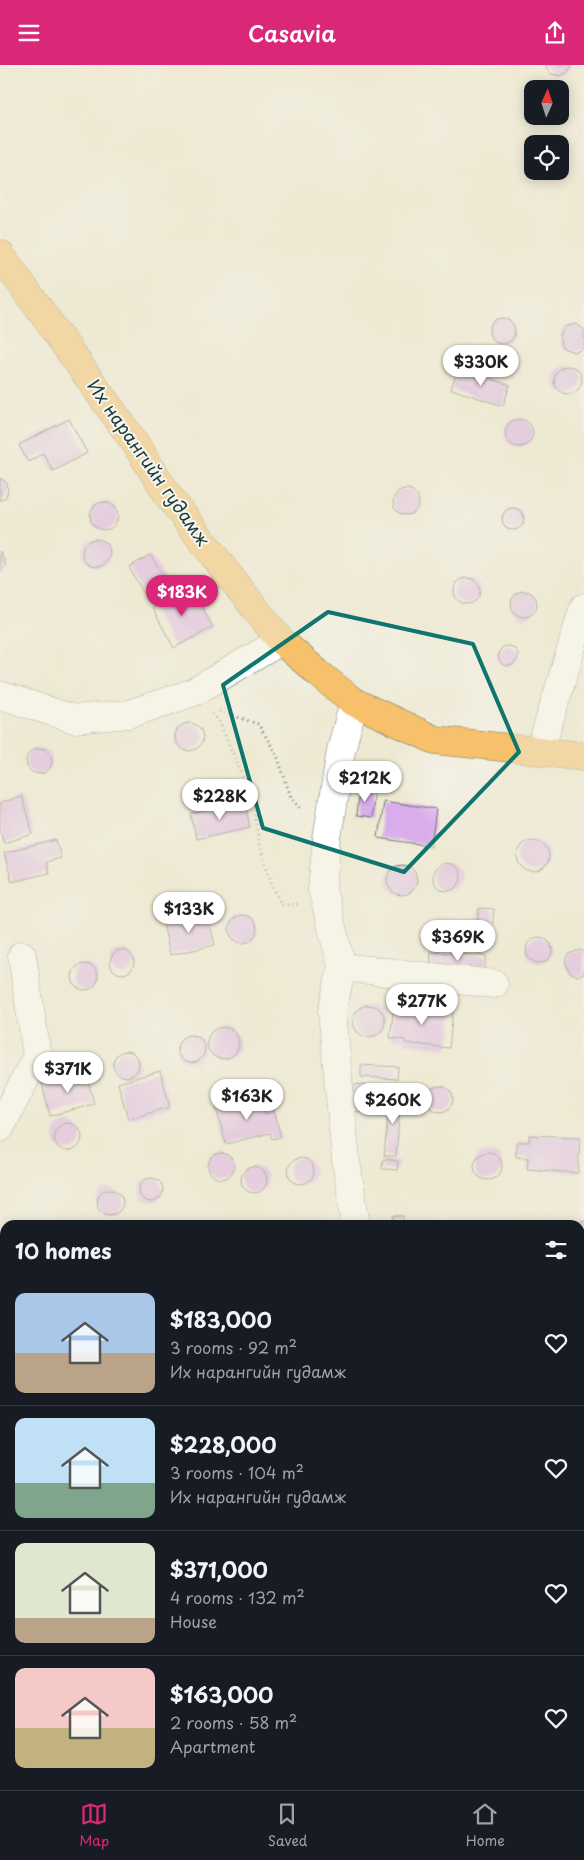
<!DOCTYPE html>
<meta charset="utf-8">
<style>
body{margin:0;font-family:"Playpen Sans",sans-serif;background:#242831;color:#f1f3f6;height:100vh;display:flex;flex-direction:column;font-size:19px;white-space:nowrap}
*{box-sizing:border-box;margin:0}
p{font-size:16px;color:#9ea1a6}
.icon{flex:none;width:28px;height:28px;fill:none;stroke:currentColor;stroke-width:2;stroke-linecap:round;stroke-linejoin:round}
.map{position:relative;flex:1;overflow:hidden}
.sheet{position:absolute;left:0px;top:1155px;width:585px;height:570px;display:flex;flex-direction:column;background:#171b24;border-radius:15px 15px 0 0;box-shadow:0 2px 12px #0003}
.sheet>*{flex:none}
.needle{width:32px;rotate:3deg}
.buttons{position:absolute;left:524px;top:15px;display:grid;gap:10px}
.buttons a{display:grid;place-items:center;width:45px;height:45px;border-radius:10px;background:#171b24;box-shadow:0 2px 12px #0003;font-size:25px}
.price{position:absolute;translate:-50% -42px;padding:0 11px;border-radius:18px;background:#fff;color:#222;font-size:16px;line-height:32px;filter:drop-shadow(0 1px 2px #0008)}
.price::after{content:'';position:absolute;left:50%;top:30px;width:15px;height:11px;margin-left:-8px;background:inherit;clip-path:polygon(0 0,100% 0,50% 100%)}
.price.current{background:#db2777;color:#fff}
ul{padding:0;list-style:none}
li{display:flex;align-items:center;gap:15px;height:125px;padding:0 15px}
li+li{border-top:1px solid #363941}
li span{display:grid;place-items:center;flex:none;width:140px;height:100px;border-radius:10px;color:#555}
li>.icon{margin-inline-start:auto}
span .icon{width:60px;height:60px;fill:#fffc;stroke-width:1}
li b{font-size:21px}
h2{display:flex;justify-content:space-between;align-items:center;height:60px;padding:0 15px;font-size:21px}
header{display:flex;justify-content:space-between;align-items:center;height:65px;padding:0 15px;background:#db2777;color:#fff;font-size:22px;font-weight:600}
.menu{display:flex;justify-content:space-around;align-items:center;height:70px;border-top:1px solid #363941;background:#171b24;font-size:14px;color:#9ea1a6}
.menu a{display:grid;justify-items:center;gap:2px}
.menu .current{color:#db2777}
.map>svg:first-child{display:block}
.building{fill:#d9aceb}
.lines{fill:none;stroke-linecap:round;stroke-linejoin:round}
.minor-casing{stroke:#67796c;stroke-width:29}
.major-casing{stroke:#67796c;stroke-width:29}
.path{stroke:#67796c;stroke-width:3;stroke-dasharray:1 4;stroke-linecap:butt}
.minor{stroke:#fff;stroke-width:28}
.major{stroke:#f7c06b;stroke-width:28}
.marked{fill:none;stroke:#0f766e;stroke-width:4;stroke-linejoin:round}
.labels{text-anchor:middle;stroke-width:4;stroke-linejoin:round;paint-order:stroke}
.street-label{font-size:18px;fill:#1f3d34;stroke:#f6f6f2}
</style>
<header><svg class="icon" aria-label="menu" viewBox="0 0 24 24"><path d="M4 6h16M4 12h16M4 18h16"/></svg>Casavia<svg class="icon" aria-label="share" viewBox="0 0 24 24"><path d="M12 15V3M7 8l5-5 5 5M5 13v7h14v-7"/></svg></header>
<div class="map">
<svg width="584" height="1725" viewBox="0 0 584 1725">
<rect width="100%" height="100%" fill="#f6f6f2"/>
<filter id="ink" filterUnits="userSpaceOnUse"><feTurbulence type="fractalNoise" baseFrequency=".02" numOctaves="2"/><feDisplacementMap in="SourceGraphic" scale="10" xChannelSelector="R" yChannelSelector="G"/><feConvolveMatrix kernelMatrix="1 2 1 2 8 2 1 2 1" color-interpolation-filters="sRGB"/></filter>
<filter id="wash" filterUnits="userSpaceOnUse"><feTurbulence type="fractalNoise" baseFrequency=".0096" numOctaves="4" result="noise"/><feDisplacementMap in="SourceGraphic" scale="20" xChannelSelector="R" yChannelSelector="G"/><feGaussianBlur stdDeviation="1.12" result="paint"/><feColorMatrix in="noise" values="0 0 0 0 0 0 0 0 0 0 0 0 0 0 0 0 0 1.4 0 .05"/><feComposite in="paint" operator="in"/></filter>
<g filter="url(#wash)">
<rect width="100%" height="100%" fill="#eee9d3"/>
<g id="blocks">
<!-- building -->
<path class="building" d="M545,0H572L568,7L560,11L551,9Z
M489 266a13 13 0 1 1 26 0a13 13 0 1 1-26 0Z
M576,259L584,264V282L578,286L574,287L565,284L561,281L560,271L564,263L567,261Z
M554 315a14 14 0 1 1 28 0a14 14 0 1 1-28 0Z
M458,303L510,320L503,341L451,324Z
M69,354L87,388L53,406L43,388L28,397L19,380Z
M505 368a14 14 0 1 1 28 0a14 14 0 1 1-28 0Z
M0,413L7,418L8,425L6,432L0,436Z
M393 437a13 13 0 1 1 26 0a13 13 0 1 1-26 0Z
M90 451a14 14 0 1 1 28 0a14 14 0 1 1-28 0Z
M502 454a11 11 0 1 1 22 0a11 11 0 1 1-22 0Z
M82 488a14 14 0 1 1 28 0a14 14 0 1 1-28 0Z
M0,486L5,497V501L0,508Z
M150,490L168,517L146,533L129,502Z
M454 526a13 13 0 1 1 26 0a13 13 0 1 1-26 0Z
M191,522L213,562L174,583L152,543Z
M511 539a13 13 0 1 1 26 0a13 13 0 1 1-26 0Z
M498 591a10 10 0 1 1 20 0a10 10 0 1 1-20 0Z
M175 672a14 14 0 1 1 28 0a14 14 0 1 1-28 0Z
M26 696a13 13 0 1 1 26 0a13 13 0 1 1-26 0Z
M359,722L374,724L371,753L356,751Z
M21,731L33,769L4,778L0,765V738Z
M383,736L436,744L431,781L378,773Z
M245,738L250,762L196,774L191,749Z
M56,775L61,793L46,797L49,808L12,817L4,788Z
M517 791a16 16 0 1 1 32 0a16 16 0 1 1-32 0Z
M433 812a14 14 0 1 1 28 0a14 14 0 1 1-28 0Z
M387 815a15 15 0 1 1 30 0a15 15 0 1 1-30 0Z
M479,843L494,844L492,864L477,862Z
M207,848L215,880L170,890L163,858Z
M229 864a14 14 0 1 1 28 0a14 14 0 1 1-28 0Z
M526 885a13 13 0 1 1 26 0a13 13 0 1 1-26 0Z
M580,885L584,887V909L577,911L569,907L565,896L568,889Z
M110 897a12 12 0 1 1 24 0a12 12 0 1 1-24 0Z
M431,887L486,891L484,907L430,903Z
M72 912a13 13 0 1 1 26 0a13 13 0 1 1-26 0Z
M353 956a16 16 0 1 1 32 0a16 16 0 1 1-32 0Z
M394,941L410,943L411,941L453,946L449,983L405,978V975L390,973Z
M207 978a16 16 0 1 1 32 0a16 16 0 1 1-32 0Z
M177 984a14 14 0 1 1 28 0a14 14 0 1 1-28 0Z
M113 999a13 13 0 1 1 26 0a13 13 0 1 1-26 0Z
M361,1000L398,1002L397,1014L361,1012Z
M160,1006L170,1042L128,1054L118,1018Z
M86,1007L94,1039L50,1051L42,1018Z
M358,1019L367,1021L373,1027L374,1032L371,1041L364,1047H359L354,1046L350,1022Z
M427 1034a13 13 0 1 1 26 0a13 13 0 1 1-26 0Z
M390,1028L401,1029L396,1091H384Z
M260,1032L265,1049L274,1046L281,1072L272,1074L270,1068L226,1079L216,1043Z
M54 1072a14 14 0 1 1 28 0a14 14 0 1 1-28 0Z
M529,1070L580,1072L578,1108L527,1104L528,1093L516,1092V1077H529Z
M474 1101a14 14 0 1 1 28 0a14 14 0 1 1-28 0Z
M208 1101a13 13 0 1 1 26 0a13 13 0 1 1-26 0Z
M288 1106a13 13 0 1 1 26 0a13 13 0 1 1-26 0Z
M383,1094L398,1096L397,1105L382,1104Z
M241 1115a13 13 0 1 1 26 0a13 13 0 1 1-26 0Z
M139 1125a12 12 0 1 1 24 0a12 12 0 1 1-24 0Z
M97 1137a13 13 0 1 1 26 0a13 13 0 1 1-26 0Z
M393,1151H403V1160H392Z
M584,1155V1181L580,1179V1160H576Z
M584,1338V1377L580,1378V1339Z
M5,1378V1402L0,1399V1381Z
M5,1611V1659L0,1660V1612Z
M0,1685L5,1694L3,1704L0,1707Z
M321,1720H345L338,1725H327Z
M459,1720H476L480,1725H455Z"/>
</g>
</g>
<g filter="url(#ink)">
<use href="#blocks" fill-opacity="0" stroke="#67796c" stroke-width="1"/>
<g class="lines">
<defs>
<path id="minor" d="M0,630L74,654L129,649L194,627L281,576
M354,637L341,685L327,773L322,824L342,902L332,947L346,1096L356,1160
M540,686L584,542
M342,902L494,919
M0,1063L37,991L22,890
M0,1212L5,1215
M580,1637L584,1649
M112,1725V1720"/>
<path id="major" d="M0,189L135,378L170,433L230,512L281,576L318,608L354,637L435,675L584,691"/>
</defs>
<!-- minor casing -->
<use href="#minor" class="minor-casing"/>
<!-- major casing -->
<use href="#major" class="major-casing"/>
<!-- path -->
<path class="path" d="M219,646L258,659L277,690L291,732L303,745
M212,649L219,656L252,733L259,779L273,822L281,839L296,840L298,839"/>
<!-- minor -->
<use href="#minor" class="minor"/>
<!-- major -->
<use href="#major" class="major"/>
</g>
</g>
<!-- marked area -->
<path d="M0 0H584V1725H0ZM328,547L473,579L519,687L404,807L263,763L223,620Z" fill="#eee9d3" fill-opacity=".55" fill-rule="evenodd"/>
<path class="marked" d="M328,547L473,579L519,687L404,807L263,763L223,620Z"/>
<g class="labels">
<!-- street labels -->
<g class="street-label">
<text transform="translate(148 398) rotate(55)" y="6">Их нарангийн гудамж</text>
</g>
</g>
</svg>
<div class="buttons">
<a><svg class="needle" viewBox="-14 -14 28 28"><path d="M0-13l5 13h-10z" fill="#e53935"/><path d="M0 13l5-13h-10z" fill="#9ea1a6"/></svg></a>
<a><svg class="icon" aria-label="locate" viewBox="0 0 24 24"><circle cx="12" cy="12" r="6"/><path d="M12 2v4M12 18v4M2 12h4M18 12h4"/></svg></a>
</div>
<b class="price" style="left:481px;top:322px">$330K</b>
<b class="price current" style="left:182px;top:552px">$183K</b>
<b class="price" style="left:365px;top:738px">$212K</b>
<b class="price" style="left:220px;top:756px">$228K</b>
<b class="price" style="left:189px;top:869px">$133K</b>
<b class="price" style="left:458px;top:897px">$369K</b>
<b class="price" style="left:422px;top:961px">$277K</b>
<b class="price" style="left:68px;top:1029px">$371K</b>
<b class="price" style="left:247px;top:1056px">$163K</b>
<b class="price" style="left:393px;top:1060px">$260K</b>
<section class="sheet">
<h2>10 homes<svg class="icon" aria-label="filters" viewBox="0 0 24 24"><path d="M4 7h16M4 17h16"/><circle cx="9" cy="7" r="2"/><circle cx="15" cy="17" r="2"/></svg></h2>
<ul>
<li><span style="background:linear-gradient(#a9c7e8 60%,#b9a48a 0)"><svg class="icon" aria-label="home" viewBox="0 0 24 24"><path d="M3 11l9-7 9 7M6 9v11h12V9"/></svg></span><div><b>$183,000</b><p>3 rooms · 92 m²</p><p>Их нарангийн гудамж</p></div><svg class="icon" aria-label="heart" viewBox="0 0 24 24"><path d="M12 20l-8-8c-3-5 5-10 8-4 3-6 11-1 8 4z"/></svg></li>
<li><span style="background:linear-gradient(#bfe0f5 65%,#7fa58c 0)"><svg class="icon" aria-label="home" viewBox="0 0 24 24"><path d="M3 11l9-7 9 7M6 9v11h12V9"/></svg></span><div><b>$228,000</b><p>3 rooms · 104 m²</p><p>Их нарангийн гудамж</p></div><svg class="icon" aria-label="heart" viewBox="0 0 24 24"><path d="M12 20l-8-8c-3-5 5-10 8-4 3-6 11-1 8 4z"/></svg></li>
<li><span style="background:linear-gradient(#dfe7d0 75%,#b9a48a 0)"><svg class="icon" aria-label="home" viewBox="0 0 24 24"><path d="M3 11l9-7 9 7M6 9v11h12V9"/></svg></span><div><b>$371,000</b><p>4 rooms · 132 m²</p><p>House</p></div><svg class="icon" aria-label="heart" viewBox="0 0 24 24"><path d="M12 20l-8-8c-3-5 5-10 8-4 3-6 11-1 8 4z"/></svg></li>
<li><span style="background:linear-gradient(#f6c9c9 60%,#c2b280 0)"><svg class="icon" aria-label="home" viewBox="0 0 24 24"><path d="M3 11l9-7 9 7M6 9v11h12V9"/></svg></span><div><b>$163,000</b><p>2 rooms · 58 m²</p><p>Apartment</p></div><svg class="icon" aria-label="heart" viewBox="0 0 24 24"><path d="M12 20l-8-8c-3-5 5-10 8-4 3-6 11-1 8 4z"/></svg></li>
</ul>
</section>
</div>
<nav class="menu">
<a class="current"><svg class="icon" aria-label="map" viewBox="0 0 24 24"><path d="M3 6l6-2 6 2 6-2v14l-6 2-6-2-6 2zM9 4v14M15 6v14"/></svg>Map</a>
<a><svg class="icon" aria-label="saved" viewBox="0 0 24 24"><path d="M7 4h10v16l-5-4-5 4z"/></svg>Saved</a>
<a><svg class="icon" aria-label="home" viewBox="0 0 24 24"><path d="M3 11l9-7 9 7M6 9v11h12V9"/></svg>Home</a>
</nav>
